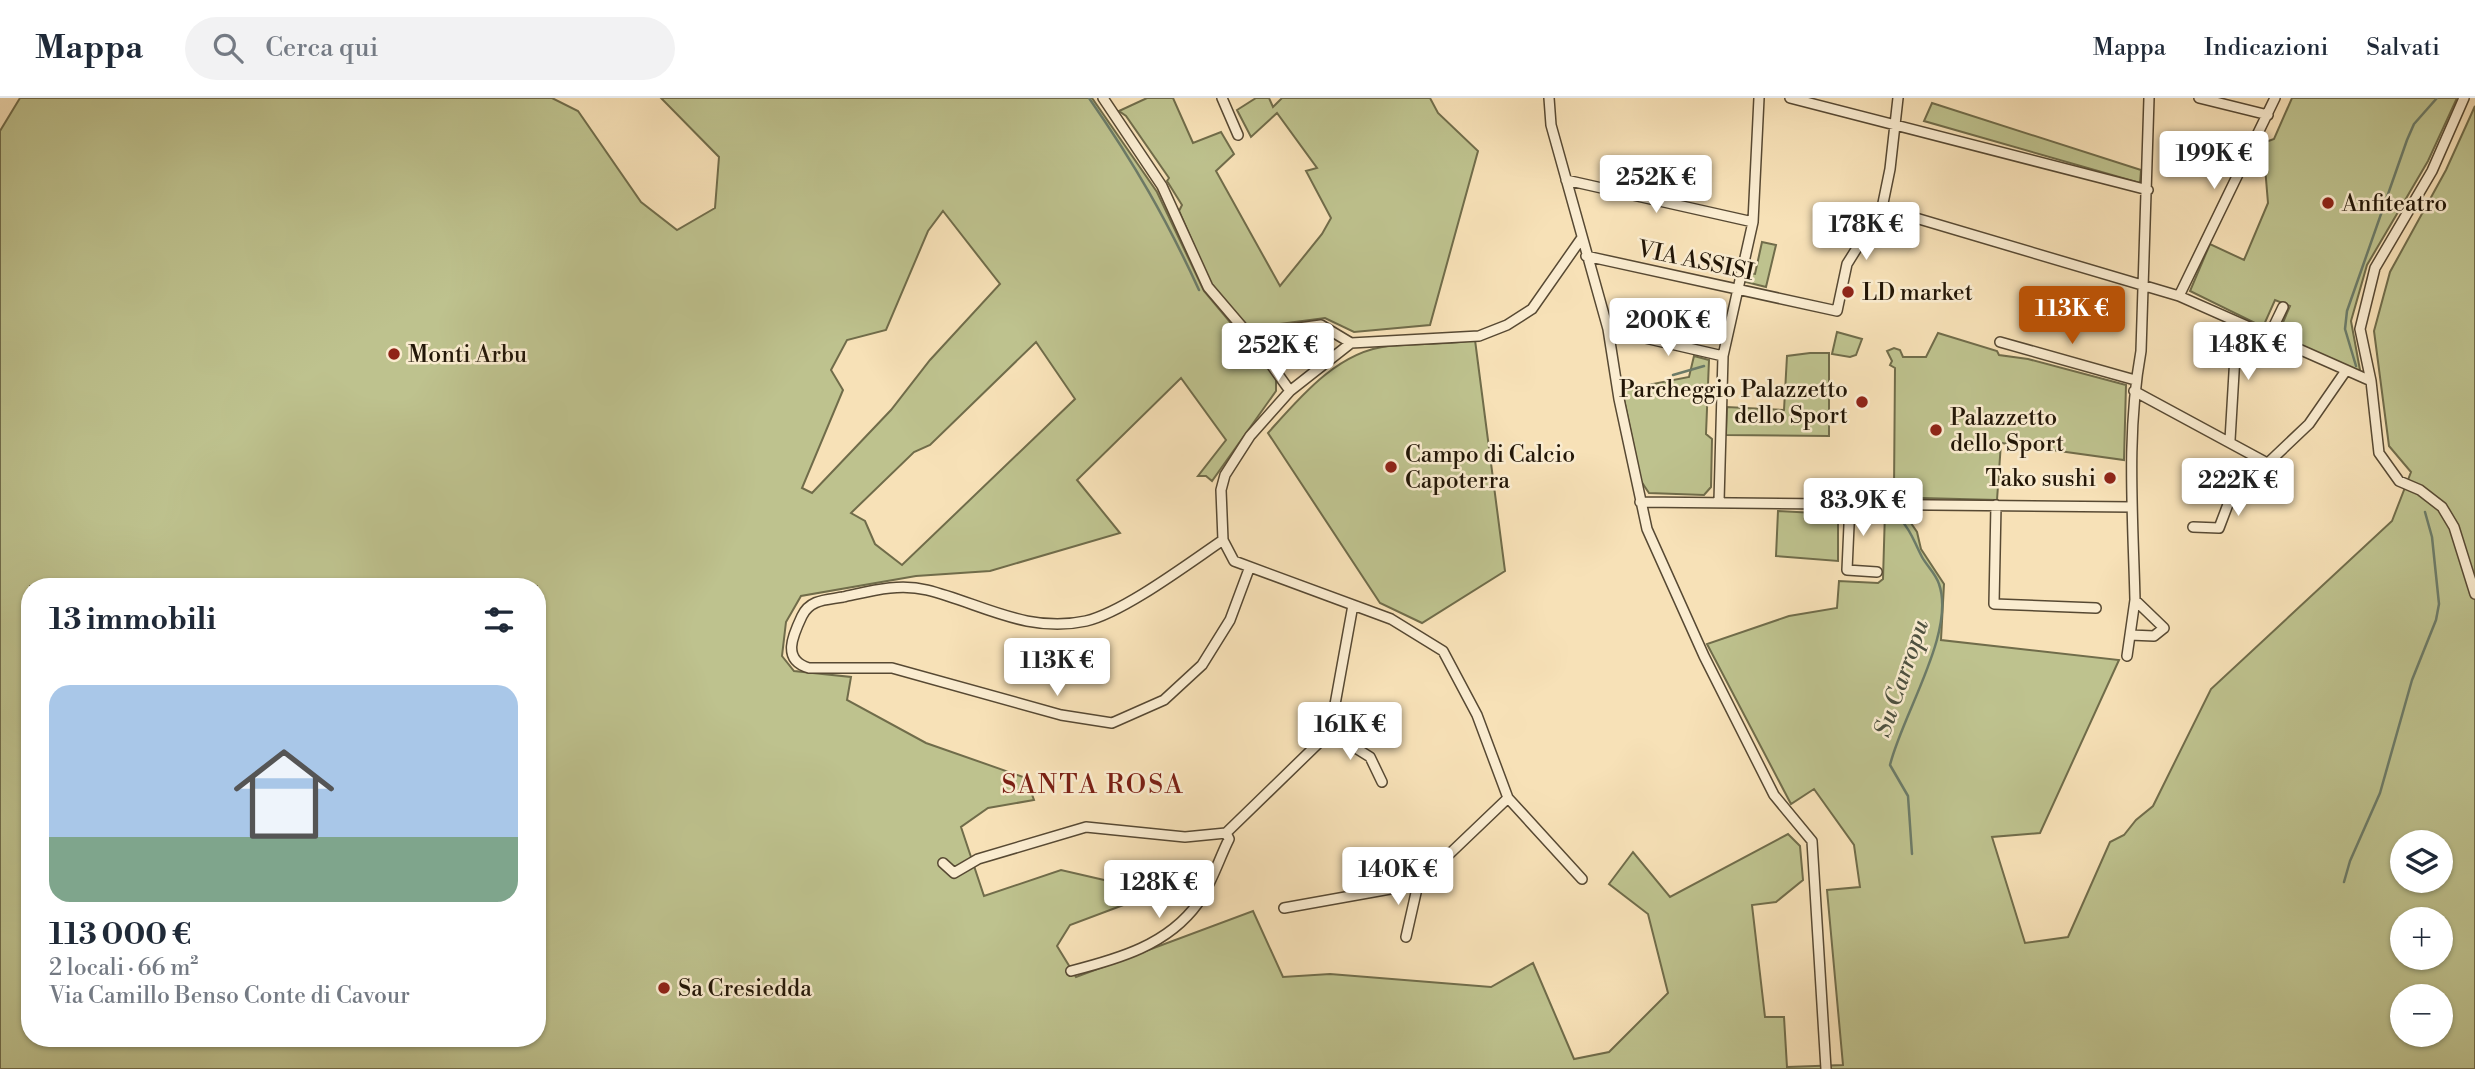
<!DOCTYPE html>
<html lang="it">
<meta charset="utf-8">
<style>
body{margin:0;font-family:"Libre Bodoni",serif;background:#f2f2f3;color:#1f2937;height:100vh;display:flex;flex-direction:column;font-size:26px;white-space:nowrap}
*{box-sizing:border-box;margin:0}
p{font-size:23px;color:#747a83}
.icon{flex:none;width:38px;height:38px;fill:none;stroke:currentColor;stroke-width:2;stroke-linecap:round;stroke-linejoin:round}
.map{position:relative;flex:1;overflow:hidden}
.details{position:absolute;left:21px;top:480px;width:525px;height:469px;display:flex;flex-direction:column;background:#fff;border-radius:28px;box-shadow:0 2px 5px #0004}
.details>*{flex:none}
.controls{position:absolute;left:2390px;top:732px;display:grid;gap:14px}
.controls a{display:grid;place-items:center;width:63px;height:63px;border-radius:50%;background:#fff;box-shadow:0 2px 5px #0004;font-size:35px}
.price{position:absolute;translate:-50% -60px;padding:0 16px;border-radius:7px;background:#fff;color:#222;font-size:23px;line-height:46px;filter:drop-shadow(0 2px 4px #0008)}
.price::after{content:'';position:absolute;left:50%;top:42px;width:21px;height:16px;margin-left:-10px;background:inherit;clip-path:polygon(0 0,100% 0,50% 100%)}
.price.current{background:#b45309;color:#fff}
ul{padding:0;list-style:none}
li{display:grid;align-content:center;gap:14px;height:371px;padding:0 28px}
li+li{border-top:2px solid #e0e1e3}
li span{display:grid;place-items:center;height:217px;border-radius:21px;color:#555}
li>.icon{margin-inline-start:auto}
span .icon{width:126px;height:126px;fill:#fffc;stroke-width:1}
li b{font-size:30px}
h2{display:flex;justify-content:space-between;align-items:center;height:84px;padding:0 28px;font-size:30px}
header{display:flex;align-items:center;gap:42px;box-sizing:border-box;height:98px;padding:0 35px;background:#fff;border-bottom:2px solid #e0e1e3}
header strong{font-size:33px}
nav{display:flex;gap:38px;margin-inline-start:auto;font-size:24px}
.search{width:490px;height:63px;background:#f2f2f3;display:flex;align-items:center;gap:18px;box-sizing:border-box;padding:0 24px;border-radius:38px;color:#747a83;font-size:26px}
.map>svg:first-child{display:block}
.green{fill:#bec28e;stroke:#706c4a;stroke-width:2;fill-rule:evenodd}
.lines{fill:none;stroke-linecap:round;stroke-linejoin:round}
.stream{stroke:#6c7b68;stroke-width:2.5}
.minor-casing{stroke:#574933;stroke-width:12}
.minor{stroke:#faecd0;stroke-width:9}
.poi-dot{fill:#8f2418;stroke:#faecd0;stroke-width:2.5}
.labels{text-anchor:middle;stroke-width:5;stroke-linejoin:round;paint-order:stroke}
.poi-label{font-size:23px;fill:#221607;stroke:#faecd0;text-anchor:start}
.street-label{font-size:23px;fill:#221607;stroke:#faecd0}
.water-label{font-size:24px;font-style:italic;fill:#4d5140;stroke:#faecd0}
.quarter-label{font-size:26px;letter-spacing:2px;fill:#7a1f14;stroke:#faecd0}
</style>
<header>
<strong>Mappa</strong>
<div class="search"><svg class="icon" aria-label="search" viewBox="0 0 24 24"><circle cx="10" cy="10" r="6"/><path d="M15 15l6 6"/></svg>Cerca qui</div>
<nav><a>Mappa</a><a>Indicazioni</a><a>Salvati</a></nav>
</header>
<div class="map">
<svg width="2475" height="971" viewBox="0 0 2475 971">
<rect width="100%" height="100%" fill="#f7e1b7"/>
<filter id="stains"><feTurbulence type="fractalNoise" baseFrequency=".00286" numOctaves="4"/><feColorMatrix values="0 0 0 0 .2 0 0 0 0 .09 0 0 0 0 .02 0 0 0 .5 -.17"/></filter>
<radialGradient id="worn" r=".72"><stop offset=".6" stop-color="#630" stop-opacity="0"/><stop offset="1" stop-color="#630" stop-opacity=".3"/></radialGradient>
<!-- green -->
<path class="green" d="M20,0H552L578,13L641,104L677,132L715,110L719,59L661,0H1092L1157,94L1204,193L1271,273L1276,281V293L1212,383L1206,378H1198L1226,342L1181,280L1077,382L1120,435L990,473L916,478L801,498L786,524L782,558L794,573L851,579L847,602L926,645L1026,680L1034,702L988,710L961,729L984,798L1061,772L1130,788L1142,800L1070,827L1057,848L1076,879L1253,813L1283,879L1330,876L1491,889L1533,865L1574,961L1609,954L1668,895L1648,816L1609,786L1633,754L1670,799L1788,736L1800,748L1803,782L1776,804L1752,807L1765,919H1784L1787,969L1843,967L1827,792L1860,789L1854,747L1814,691L1791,706L1707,546L1789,518L1837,510L1839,483L1878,485L1883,481L1885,413L1904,415L1917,434L1921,451L1944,486L1941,542L2119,562L2040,735L1992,739L2025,845L2068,839L2110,744L2124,737L2136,722L2153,708L2211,591L2392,423L2411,374L2389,348L2374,233L2390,174L2446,72L2475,8V971H0V33ZM943,113L1000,186L930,262L891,312L812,395L802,390L843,292L831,272L847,242L886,232L928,133ZM1036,244L1075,301L902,467L875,446L865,423L851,415L914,354L930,347ZM30,488H537V940H30ZM2403,744H2441V782H2403ZM2403,821H2441V859H2403ZM2403,898H2441V936H2403Z
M1147,0H1173L1193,45L1221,34L1234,56L1216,73L1280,188L1322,136L1331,120L1306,73L1317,70L1277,15L1251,39L1237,12L1256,0H1269L1273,9L1282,0H1430L1438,15L1478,53L1430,227L1354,234L1325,220L1248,230L1210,184L1179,113L1182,107L1167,83L1169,80L1126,18L1119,13Z
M2292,0H2457L2428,63L2367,167L2351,223L2360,272H2353L2278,236L2290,208L2275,202L2263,229L2190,193L2210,146L2244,162L2268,105L2263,45L2274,41Z
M1932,5L2141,72L2140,85L1924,23Z
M1762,144L1776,147L1766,189L1746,184L1748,175L1755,176Z
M1837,234L1862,241L1856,257L1850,259L1832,256Z
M1938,235L1997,253L1999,257L2028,261L2126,287L2124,362L2001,345L1997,402L1884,399L1881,393L1894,391L1895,270L1890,267L1892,263L1887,253L1894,250L1900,252L1903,259H1926Z
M1475,242L1505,473L1422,525L1380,505L1268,335C1300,299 1338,253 1389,248C1418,245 1446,247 1475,242Z
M1810,255H1829V338L1726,337L1727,309L1784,312L1787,258Z
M1694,258L1709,262L1706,336L1712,341L1711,389L1704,397L1649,395L1641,383L1622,292L1689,279Z
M1778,413L1834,416L1838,419V463L1776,458Z"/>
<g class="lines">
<!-- stream -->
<path class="stream" d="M1089,0C1134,65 1166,120 1199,192
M2356,268L2345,231L2347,213L2407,42L2414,26L2437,0
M1673,277L1704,268
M1901,422C1912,434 1914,444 1922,459C1927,468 1936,476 1939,486C1956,534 1902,617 1890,667L1908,698L1912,756
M2344,784L2350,763L2380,695L2412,582L2436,522L2439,506L2432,439L2425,414"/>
<defs>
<path id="minor" d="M1103,0L1162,88L1208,189L1255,244L1290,293
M1222,0L1238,37
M1549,0L1551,27L1608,231L1619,301L1647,431L1704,558L1774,697L1812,743L1826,971
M1790,0L2148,92
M2199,0L2268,17
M2464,0L2432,73L2375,170L2360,231L2371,283L2379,355L2399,383L2420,392L2442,409L2454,429L2475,496
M1566,82L1753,124
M1882,110L2179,198L2371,283
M1581,141L1532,211L1507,227L1479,238L1351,245L1290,293L1250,338L1225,377L1221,392L1223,442L1234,463L1391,521L1443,553L1477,617L1508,700L1582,781
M1586,158L1837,213L1847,166L1882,110L1890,71L1898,0
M2179,198L2275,0
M1619,234L1723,258
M2269,238L2283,209
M1255,244L1291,231L1321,227L1351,245
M2000,244L2135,282
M2134,293L2269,366
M2230,342L2237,224
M1719,403L1723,258L1753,124L1759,0
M1640,404L2132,409
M1850,405L1847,472L1877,474
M1996,407L1994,506L2096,510
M2193,429L2219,430L2230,401L2309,326L2345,274
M1223,442C1189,465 1124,514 1086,523C1027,536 980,505 927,492C898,485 871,493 843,499C827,502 810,501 802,518C793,537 781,562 809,570H892L1061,617L1112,625L1164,602L1202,567L1230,522L1249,471
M2135,502C2133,418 2126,336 2141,253L2149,0
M2127,558L2135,502L2164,530L2154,538L2130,537
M1330,634L1370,659L1382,684
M943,765L954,775L978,761L1086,729L1185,739L1226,735L1330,634L1353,507
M1284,810L1418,786L1508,700
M1406,839L1418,786
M1071,873C1118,861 1168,847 1198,805C1211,787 1219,761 1229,741L1226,735"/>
</defs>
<!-- minor casing -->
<use href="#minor" class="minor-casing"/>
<!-- minor -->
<use href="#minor" class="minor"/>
</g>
<!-- markers -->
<g class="poi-dot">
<circle cx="2328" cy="105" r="7"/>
<circle cx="1848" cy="194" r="7"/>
<circle cx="394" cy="256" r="7"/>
<circle cx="1862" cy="304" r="7"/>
<circle cx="1936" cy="332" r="7"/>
<circle cx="1391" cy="369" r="7"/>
<circle cx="2110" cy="380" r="7"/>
<circle cx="664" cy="890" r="7"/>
</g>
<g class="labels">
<!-- poi labels -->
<g class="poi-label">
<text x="2342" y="113">Anfiteatro</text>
<text x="1862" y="202">LD market</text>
<text x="408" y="264">Monti Arbu</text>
<text x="1848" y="299" text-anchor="end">Parcheggio Palazzetto<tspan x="1848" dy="26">dello Sport</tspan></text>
<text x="1950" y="327">Palazzetto<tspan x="1950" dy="26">dello Sport</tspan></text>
<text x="1405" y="364">Campo di Calcio<tspan x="1405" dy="26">Capoterra</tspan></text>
<text x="2096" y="388" text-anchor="end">Tako sushi</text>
<text x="678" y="898">Sa Cresiedda</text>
</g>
<!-- street labels -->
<g class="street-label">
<text transform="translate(1696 162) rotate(12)" y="8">VIA ASSISI</text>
</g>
<!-- water labels -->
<g class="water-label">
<text transform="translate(1901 580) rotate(-71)" y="8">Su Carropu</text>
</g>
<!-- quarter labels -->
<g class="quarter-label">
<text x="1093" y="695">SANTA ROSA</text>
</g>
</g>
<rect width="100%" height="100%" filter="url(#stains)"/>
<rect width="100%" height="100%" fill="url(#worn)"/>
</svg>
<div class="controls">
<a><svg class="icon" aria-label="layers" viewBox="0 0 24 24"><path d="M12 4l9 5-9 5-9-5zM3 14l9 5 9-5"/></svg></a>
<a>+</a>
<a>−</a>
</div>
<b class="price" style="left:2214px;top:93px">199K €</b>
<b class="price" style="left:1656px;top:117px">252K €</b>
<b class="price" style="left:1866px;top:164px">178K €</b>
<b class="price current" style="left:2072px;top:248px">113K €</b>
<b class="price" style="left:1668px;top:260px">200K €</b>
<b class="price" style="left:2248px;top:284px">148K €</b>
<b class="price" style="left:1278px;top:285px">252K €</b>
<b class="price" style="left:2238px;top:420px">222K €</b>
<b class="price" style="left:1863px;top:440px">83.9K €</b>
<b class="price" style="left:1057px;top:600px">113K €</b>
<b class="price" style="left:1350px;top:664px">161K €</b>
<b class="price" style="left:1398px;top:809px">140K €</b>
<b class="price" style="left:1159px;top:822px">128K €</b>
<section class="details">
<h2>13 immobili<svg class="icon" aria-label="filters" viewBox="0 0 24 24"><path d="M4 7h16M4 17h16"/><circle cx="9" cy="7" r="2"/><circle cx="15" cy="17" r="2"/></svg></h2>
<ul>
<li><span style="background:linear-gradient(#a9c7e8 70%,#7fa58c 0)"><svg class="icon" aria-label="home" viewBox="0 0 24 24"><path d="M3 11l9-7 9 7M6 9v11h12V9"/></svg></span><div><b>113 000 €</b><p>2 locali · 66 m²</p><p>Via Camillo Benso Conte di Cavour</p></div></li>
</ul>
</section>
</div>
